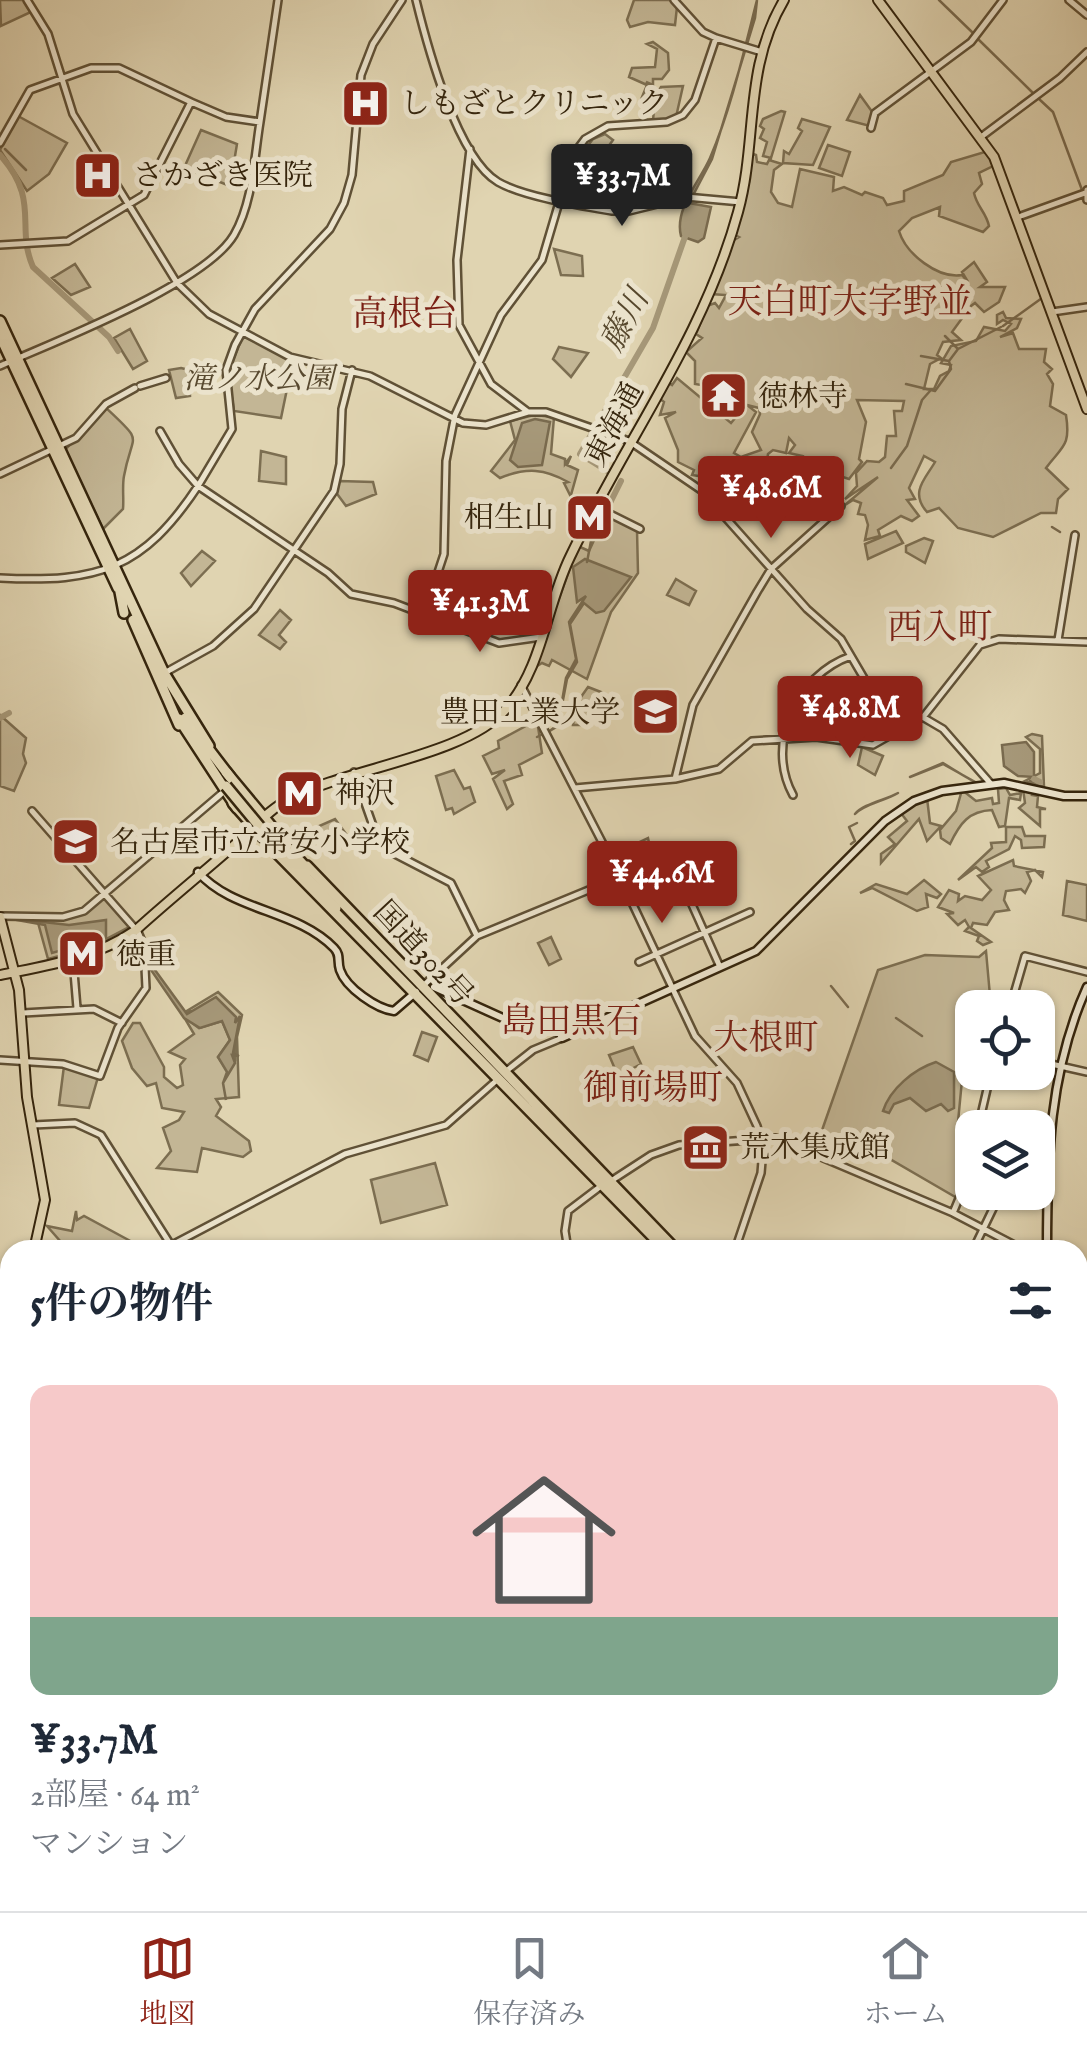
<!DOCTYPE html>
<html lang="ja">
<meta charset="utf-8">
<style>
body{margin:0;font-family:"IM FELL English","Noto Serif JP",serif;background:#f2f2f3;color:#1f2937;height:100vh;display:flex;flex-direction:column;font-size:38px;white-space:nowrap}
*{box-sizing:border-box;margin:0}
p{font-size:32px;color:#747a83}
.icon{flex:none;width:55px;height:55px;fill:none;stroke:currentColor;stroke-width:2;stroke-linecap:round;stroke-linejoin:round}
.map{position:relative;flex:1;overflow:hidden}
.drawer{position:absolute;left:0px;top:1240px;width:1088px;height:672px;display:flex;flex-direction:column;background:#fff;border-radius:30px 30px 0 0;box-shadow:0 2px 8px #0004}
.drawer>*{flex:none}
.tools{position:absolute;left:955px;top:990px;display:grid;gap:20px}
.tools a{display:grid;place-items:center;width:100px;height:100px;border-radius:20px;background:#fff;box-shadow:0 2px 8px #0004;font-size:50px}
.price{position:absolute;translate:-50% -85px;padding:0 22px;border-radius:10px;background:#8f2418;color:#fff;font-size:32px;line-height:65px;filter:drop-shadow(0 2px 5px #0008)}
.price::after{content:'';position:absolute;left:50%;top:60px;width:30px;height:22px;margin-left:-15px;background:inherit;clip-path:polygon(0 0,100% 0,50% 100%)}
.price.current{background:#222;color:#fff}
ul{padding:0;list-style:none}
li{display:grid;align-content:center;gap:20px;height:530px;padding:0 30px}
li span{display:grid;place-items:center;height:310px;border-radius:20px;color:#555}
li>.icon{margin-inline-start:auto}
span .icon{width:180px;height:180px;fill:#fffc;stroke-width:1}
li b{font-size:42px}
h2{display:flex;justify-content:space-between;align-items:center;height:120px;padding:0 30px;font-size:42px}
.tab-bar{display:flex;justify-content:space-around;align-items:center;height:140px;border-top:2px solid #e0e1e3;background:#fff;font-size:28px;color:#747a83}
.tab-bar a{display:grid;justify-items:center;gap:5px}
.tab-bar .current{color:#8f2418}
.map>svg:first-child{display:block}
.green{fill:#c3b695;stroke:#7c6e51;stroke-width:2.5;fill-rule:evenodd}
.water{fill:#a69879;stroke:#796a4e;stroke-width:2.5}
.lines{fill:none;stroke-linecap:round;stroke-linejoin:round}
.stream{stroke:#796a4e;stroke-width:2.5}
.river{stroke:#a69879;stroke-width:6}
.motorway-tunnel{stroke:#beb190;stroke-width:9;stroke-dasharray:9 4.5;stroke-linecap:butt}
.tertiary-casing{stroke:#605136;stroke-width:10}
.secondary-casing{stroke:#35250d;stroke-width:11}
.primary-casing{stroke:#35250d;stroke-width:12}
.trunk-casing{stroke:#35250d;stroke-width:14}
.motorway-casing{stroke:#35250d;stroke-width:14}
.tertiary{stroke:#ebe3cc;stroke-width:5}
.secondary{stroke:#ebe3cc;stroke-width:6}
.primary{stroke:#e0d4b1;stroke-width:8}
.trunk{stroke:#e0d4b1;stroke-width:9}
.motorway{stroke:#e0d4b1;stroke-width:9}
.motorway-bridge-casing{stroke:#35250d;stroke-width:14;stroke-linecap:butt}
.motorway-bridge{stroke:#e0d4b1;stroke-width:9}
.labels{text-anchor:middle;stroke-width:10;stroke-linejoin:round;paint-order:stroke}
.poi-label{font-size:30px;fill:#35250d;stroke:#ebe3cc;text-anchor:start}
.park-label{font-size:30px;font-style:italic;fill:#58492f;stroke:#ebe3cc}
.street-label{font-size:30px;fill:#35250d;stroke:#ebe3cc}
.water-label{font-size:32px;font-style:italic;fill:#57482d;stroke:#ebe3cc}
.quarter-label{font-size:35px;fill:#7a1f14;stroke:#ebe3cc}
</style>
<div class="map">
<svg width="1087" height="1911" viewBox="0 0 1087 1911">
<rect width="100%" height="100%" fill="#e0d4b1"/>
<filter id="stains"><feTurbulence type="fractalNoise" baseFrequency=".002" numOctaves="4"/><feColorMatrix values="0 0 0 0 .2 0 0 0 0 .09 0 0 0 0 .02 0 0 0 .5 -.17"/></filter>
<radialGradient id="worn" r=".72"><stop offset=".6" stop-color="#630" stop-opacity="0"/><stop offset="1" stop-color="#630" stop-opacity=".3"/></radialGradient>
<!-- green -->
<path class="green" d="M0,0H24L33,11L1,26Z
M634,0H671L677,7L675,25L648,22L630,27L627,20Z
M653,42L668,53L669,70L662,79H653V85L646,82L652,86L640,102L647,85L629,77L632,68L655,67L657,49L647,44Z
M683,86L676,117L653,121L655,97L661,87Z
M860,95L873,113L870,126L847,120Z
M781,111L785,112L771,158L763,156L767,142L760,138L764,129L760,126L763,119Z
M18,116L67,143L49,174L27,191L0,150Z
M802,119L830,127L813,165L783,163L784,151L789,154L802,131L798,128Z
M201,130L237,144L230,186L184,168Z
M605,134L613,140L597,162L582,153L593,139Z
M828,145L850,152L842,176L819,168Z
M988,151L993,166L979,173L982,184L974,193C977,207 986,212 989,226L983,232L939,216L940,207L912,218L899,231C906,254 938,279 962,275L968,282L962,272L974,262L987,282L980,287H1005L999,302L984,312L975,303L971,306L952,332L961,340L943,342L937,355L941,358L930,364L924,389H934L940,376L949,371L951,365L941,363L951,346L976,341L984,327L1005,331L1011,324L1003,320L997,324V315L1003,312L1006,318L1021,319L1017,328L1000,337L1013,333L1019,349H1046L1044,362L1052,369L1047,374L1053,384L1050,406L1066,415C1071,447 1062,446 1046,468L1068,489L1058,499L1056,513H1041L993,537L958,528L939,508L927,512C909,492 926,478 935,462L924,456L909,488L915,499L907,500L919,516L912,521L901,516L878,530L880,536L865,540L868,525L865,515L858,514L861,503L853,500L845,505L878,477L845,499L857,486L856,473L867,461L879,462L885,457L887,436H896L894,411H902L904,401L857,400L866,422L859,459L862,462L849,479L840,476L836,488L828,479L823,488L808,476L811,458L800,463L799,469L780,465L779,462L793,464L802,456L789,453L795,445L789,438L786,453L773,450L768,454L765,474L776,477V483L785,477L799,479L763,489L764,475L759,480L750,475L743,492H738L718,479L692,475L694,470L678,462V450L665,418L676,412L660,415L664,402L656,396L665,381L672,385L677,378L731,423L746,405L744,392L695,384V361L686,352L702,338L696,334L707,306L715,303L719,308L726,295L711,294L729,243L739,237L733,234L750,179V153L756,155L757,162L767,164L769,160L782,164L774,170L771,192L778,203L792,207L800,169L834,177L833,191L844,187L862,195L865,192L883,198L887,205L904,201V191L943,175L951,162ZM747,405L759,408L760,414L752,432L761,450L741,457L734,453L756,412Z
M574,157L603,173L607,188L602,206L563,196L569,172L577,177L580,173L571,166Z
M554,249L582,256L583,276L561,275Z
M75,264L90,287L71,295L52,278Z
M130,329L147,361L133,369L114,338Z
M243,336L293,360L281,418L234,411L228,372Z
M559,347L588,353L571,377L553,359Z
M181,368L189,370L190,396L176,398L169,370Z
M105,407C146,445 132,431 124,476C122,486 124,499 123,509L103,529L65,450Z
M534,415L554,417L551,454L565,459V464L571,456L567,465L578,470L571,495L574,503L564,483L568,482C545,469 527,467 500,478L491,471L515,440L510,421Z
M261,451L286,457V484L259,481Z
M339,481L373,482L376,494L346,506L335,491Z
M606,514L637,530L638,573L611,612L587,679L552,660L549,666L542,663L534,668L578,546L589,551Z
M896,531L903,543L868,559L865,544Z
M924,538L933,541L925,563L906,552V546Z
M202,551L215,561L191,586L181,573Z
M676,579L696,591L689,605L667,595Z
M280,610L291,620L279,635L286,642L280,649L259,635Z
M588,687L601,692L588,725H573L576,704Z
M0,715L26,738L23,754L26,763L14,791L0,786Z
M537,720L542,753L519,765L522,775L504,781L513,804L507,809L493,779L505,770L492,774L483,756L499,748L498,741Z
M1032,734L1042,736L1044,787L1025,781L1040,773V749L1026,737Z
M862,747L883,756L875,775L858,765Z
M454,770L464,789L470,787L475,802L454,814L452,808L446,810L436,776Z
M1006,788L1010,795L1021,793L1020,800L1009,798L1005,826L999,827L992,810C969,811 960,823 950,844L941,838L940,830L956,811L962,790L976,801L992,798L993,804L999,803L998,789Z
M1012,788L1033,790L1032,795L1038,796L1037,807L1046,809H1040V826L1019,808L1025,803L1023,789Z
M927,798L930,823L941,826L927,841L919,819L881,863V854L895,844L888,837L907,821L900,812Z
M335,819L346,834L329,854L308,831Z
M1006,827H1022L1025,836H1045L1044,847L1022,848L1021,840L1015,836L1009,849L986,861L989,867L982,872L976,867L958,880L992,848L991,843L1006,842Z
M648,838L653,862L640,867L631,846Z
M698,852L706,871L688,891L674,861Z
M1013,860L1014,866L1043,872L1042,877L1035,870L1027,872L1031,881L1025,893L1021,889L1006,891L1004,900L1009,910L995,912L987,925L973,923L971,928L991,942L983,945L977,941L979,936L965,931L969,927L965,920L958,925L947,914L954,913L938,907L949,890L959,894L958,901L965,896L982,900L991,890L978,876Z
M924,880L941,894L937,898L926,894L928,907L917,911L872,888L860,893L876,884L907,894Z
M1067,881L1087,885V921L1063,915Z
M104,897L129,927L89,948L48,959L37,919L83,913Z
M551,937L561,959L549,965L538,943Z
M986,951L991,1007L972,1008V1059H964L958,1122L972,1129V1162L957,1198L888,1158L820,1136L878,970L925,955L979,957Z
M218,992L242,1015L237,1037L239,1097L216,1099L221,1107L216,1116L249,1141L251,1151L243,1157L202,1148L197,1172L157,1168L171,1151L163,1128L179,1120L184,1112L162,1108L156,1083L147,1086L132,1068L122,1041L133,1023H140L164,1067V1077L177,1088L183,1085L180,1065L185,1059L169,1052L194,1034L184,1017L199,1028L222,1021L230,1040L218,1057L228,1072L235,1061V1017L223,1008L185,1012Z
M422,1032L437,1037L428,1061L414,1055Z
M633,1047L641,1064L618,1076L609,1055Z
M64,1066L98,1077L89,1108L59,1105Z
M435,1163L447,1205L381,1223L371,1180Z
M76,1211L77,1220L84,1216L147,1250H68L47,1226L72,1231Z
M407,1903L413,1911L310,1910L312,1903Z"/>
<!-- water -->
<path class="water" d="M757,0L755,18L712,159L689,203L711,207L704,238L698,242L681,236C674,209 700,181 710,158C731,109 744,51 757,0Z
M535,419L550,422L542,465L518,467L510,460L522,423Z
M585,559L631,577L604,611L596,613L584,603L570,624L577,662L567,679L558,726L548,732L558,725L566,678L576,659L569,622L586,596L577,602L573,567Z
M1026,742L1034,752V777L1018,776L1004,766L1002,745Z
M0,917L69,925L106,920V939L139,948L187,1014L216,997L236,1017L235,1023L240,1016L233,1053L239,1056L232,1055L235,1063L223,1083L226,1100L223,1083L227,1072L218,1057L230,1040L222,1021L200,1028L184,1018L136,948L97,940L52,953L45,925Z
M936,1062L954,1072V1108L948,1111L941,1104L926,1111L910,1098L894,1104L889,1113L883,1111C890,1089 914,1069 936,1062Z"/>
<g class="lines">
<!-- stream -->
<path class="stream" d="M939,0L973,33
M979,40L1033,93
M1039,99L1053,112L1082,190
M5,149L26,170
M1003,326L1042,298
M945,336L958,349
M921,356L949,361L958,349L1001,327
M906,384L935,391L951,369L949,361
M891,468L907,446L922,400L930,391
M1052,527L1060,532
M587,562L591,541L605,514
M537,737L541,735
M943,763C954,770 965,777 977,783L943,764L910,777Z
M1030,781L1035,782
M898,793C885,801 864,804 855,814C863,804 885,800 898,793Z
M851,844L855,841L849,827L857,823
M831,986L848,1007
M896,1018L922,1036"/>
<!-- river -->
<path class="river" d="M0,155C41,201 15,226 33,267L109,337L118,351
M609,472L580,454L653,328L687,231
M606,511L621,481
M0,718L9,713
M1034,779L1040,782
M1078,1622L1087,1618
M957,1902L960,1911
M849,1911L856,1902"/>
<!-- motorway-tunnel -->
<path class="motorway-tunnel" d="M122,594L137,625
M170,690L184,716
M338,906L375,943
M372,943L424,996"/>
<defs>
<path id="tertiary" d="M27,0L48,34L73,114L177,283L209,314L290,357L370,376L463,423L486,425L528,412H546L629,441L701,490L807,609L841,639L865,680L878,691L943,729L991,784
M416,0C427,45 457,158 498,182C524,197 582,206 612,211H629L686,197L741,202
M674,0L703,32L716,38
M1069,0L1087,15
M260,122L278,0
M871,128L875,113L971,42L1003,0
M981,137L1060,78L1087,52
M0,143L30,90L91,68H119L191,102
M470,149L457,260L459,325L491,384L528,412
M1087,190V200
M1021,216L1085,193
M0,245L68,241L144,195L191,102L226,117L260,122C254,159 253,202 234,235C205,284 56,341 0,366
M1052,312L1087,307
M140,386L166,378
M160,431L179,464L198,486L232,429L226,370L235,345L255,309L330,229L344,203L352,175L361,75L373,44L402,0
M0,474L76,438L106,404L135,388
M594,506L640,529
M0,578C99,583 143,569 198,486L328,573L351,594L394,603L499,643L541,637
M423,618L444,554L446,461L455,415L501,315L542,260L573,155L585,139L608,126L667,122L683,115L695,100L716,38L762,52
M1058,640L1075,535
M168,671L213,646L254,609L334,491L340,464L342,409L352,370
M521,685L619,875L695,1036L737,1083L757,1126L763,1149L761,1173L735,1250
M354,772L378,840L393,853L451,883L477,936
M675,779L693,705L757,592L771,569L841,506
M575,788L675,779L719,769L752,741L816,737L873,745L924,716L980,645L999,639L1087,642
M793,795C765,744 796,675 851,656
M672,860L720,967
M2,916L63,917L84,911L221,794
M73,960L77,1008
M639,962L750,912
M424,985L477,936L620,877
M1010,1008L1025,956L1087,972
M23,1013L94,1009L122,1023
M0,1060L63,1064L100,1076L118,1028L146,988L144,946L138,932L32,811
M1038,1061L1087,1072
M505,1072L533,1050L562,1038
M33,1125L75,1123L101,1135L174,1250
M978,1128L991,1072
M1038,1140L1050,1143
M611,1181L651,1155L679,1145L776,1138L953,1213L1024,1250
M953,1213L972,1167
M172,1245L345,1154L446,1125L497,1080
M568,1250L565,1231L568,1211L601,1186
M973,1250L1001,1192
M0,1280H10
M1078,1291L1087,1298
M0,1402L10,1404
M1078,1430L1087,1421
M1078,1488L1086,1471
M0,1491L10,1490
M0,1632L10,1633
M0,1744L10,1722
M565,1902L569,1911
M862,1902L864,1911
M912,1902L913,1904
M651,1911L653,1902
M696,1911L698,1902"/>
<path id="secondary" d="M198,872C233,912 296,909 334,948C341,955 337,961 340,970C346,988 377,1009 394,1011L416,992
M434,987L527,1029L554,1020L562,1038L756,951L885,821L914,801L942,791L1004,783L1064,796H1087
M1047,1250C1047,1159 1049,1071 1087,987"/>
<path id="primary" d="M878,0L994,157L1087,409
M0,917L19,990L27,1097L45,1200L34,1250
M0,975C49,965 94,959 136,930C169,900 205,871 239,841C255,826 271,808 291,798C348,768 465,756 506,709C543,667 546,606 570,557C625,441 704,337 738,212C758,140 743,69 784,0
M1078,1351L1087,1342
M0,1765L10,1763
M0,1899L10,1900
M30,1902H100
M114,1902H115
M136,1902L192,1911
M741,1902L742,1911"/>
<path id="trunk" d="M0,321L164,673L209,746
M0,336L118,588
M120,592L124,613
M133,620L179,725
M226,772L286,844
M233,803L263,837
M276,852L666,1250
M307,866L676,1250
M1078,1489L1087,1493
M1039,1911L1087,1901"/>
<path id="motorway" d="M185,718L203,748
M179,719L237,808
M204,743L230,777
M281,840L309,871
M274,844L336,908
M1078,1494L1087,1498"/>
</defs>
<!-- tertiary casing -->
<use href="#tertiary" class="tertiary-casing"/>
<!-- secondary casing -->
<use href="#secondary" class="secondary-casing"/>
<!-- primary casing -->
<use href="#primary" class="primary-casing"/>
<!-- trunk casing -->
<use href="#trunk" class="trunk-casing"/>
<!-- motorway casing -->
<use href="#motorway" class="motorway-casing"/>
<!-- tertiary -->
<use href="#tertiary" class="tertiary"/>
<!-- secondary -->
<use href="#secondary" class="secondary"/>
<!-- primary -->
<use href="#primary" class="primary"/>
<!-- trunk -->
<use href="#trunk" class="trunk"/>
<!-- motorway -->
<use href="#motorway" class="motorway"/>
<defs>
<path id="motorway-bridge" d="M226,786L274,844"/>
</defs>
<!-- motorway-bridge casing -->
<use href="#motorway-bridge" class="motorway-bridge-casing"/>
<!-- motorway-bridge -->
<use href="#motorway-bridge" class="motorway-bridge"/>
</g>
<!-- icons -->
<defs>
<symbol id="hospital-square" viewBox="-11 -11 22 22"><rect x="-9" y="-9" width="18" height="18" rx="4" fill="#8f2418" stroke="#ebe3cc"/><path d="M-5-5h3v3.5h4V-5h3V5h-3V1.5h-4V5h-3Z" fill="#fff"/></symbol>
<symbol id="temple-square" viewBox="-11 -11 22 22"><rect x="-9" y="-9" width="18" height="18" rx="4" fill="#8f2418" stroke="#ebe3cc"/><path d="M0-6L5-2H3V0L6.5 2.5H4V6H1.5V3h-3V6H-4V2.5H-6.5L-3 0V-2H-5Z" fill="#fff"/></symbol>
<symbol id="metro-square" viewBox="-11 -11 22 22"><rect x="-9" y="-9" width="18" height="18" rx="4" fill="#8f2418" stroke="#ebe3cc"/><path d="M-5.5 5V-5H-3L0 0L3-5H5.5V5H3V-.5L0 4L-3-.5V5Z" fill="#fff"/></symbol>
<symbol id="university-square" viewBox="-11 -11 22 22"><rect x="-9" y="-9" width="18" height="18" rx="4" fill="#8f2418" stroke="#ebe3cc"/><path d="M0-5L7-2L0 1L-7-2ZM-4 1L0 2.5L4 1V4Q0 6-4 4Z" fill="#fff"/></symbol>
<symbol id="school-square" viewBox="-11 -11 22 22"><rect x="-9" y="-9" width="18" height="18" rx="4" fill="#8f2418" stroke="#ebe3cc"/><path d="M0-5L7-2L0 1L-7-2ZM-4 1L0 2.5L4 1V4Q0 6-4 4Z" fill="#fff"/></symbol>
<symbol id="museum-square" viewBox="-11 -11 22 22"><rect x="-9" y="-9" width="18" height="18" rx="4" fill="#8f2418" stroke="#ebe3cc"/><path d="M0-6L6-3V-2H-6V-3ZM-5-1h2V3h-2ZM-1-1h2V3h-2ZM3-1h2V3H3ZM-6 4H6V6H-6Z" fill="#fff"/></symbol>
</defs>
<g fill-rule="evenodd">
<use href="#hospital-square" x="338" y="76" width="55" height="55"/>
<use href="#hospital-square" x="70" y="148" width="55" height="55"/>
<use href="#temple-square" x="696" y="368" width="55" height="55"/>
<use href="#metro-square" x="562" y="490" width="55" height="55"/>
<use href="#university-square" x="628" y="684" width="55" height="55"/>
<use href="#metro-square" x="272" y="766" width="55" height="55"/>
<use href="#school-square" x="48" y="814" width="55" height="55"/>
<use href="#metro-square" x="54" y="926" width="55" height="55"/>
<use href="#museum-square" x="678" y="1120" width="55" height="55"/>
</g>
<g class="labels">
<!-- poi labels -->
<g class="poi-label">
<text x="400" y="113">しもざとクリニック</text>
<text x="133" y="185">さかざき医院</text>
<text x="758" y="406">徳林寺</text>
<text x="554" y="527" text-anchor="end">相生山</text>
<text x="620" y="722" text-anchor="end">豊田工業大学</text>
<text x="335" y="803">神沢</text>
<text x="110" y="852">名古屋市立常安小学校</text>
<text x="116" y="964">徳重</text>
<text x="740" y="1157">荒木集成館</text>
</g>
<!-- park labels -->
<g class="park-label">
<text x="259" y="388">滝ノ水公園</text>
</g>
<!-- street labels -->
<g class="street-label">
<text transform="translate(614 424) rotate(-62)" y="10">東海通</text>
<text transform="translate(424 953) rotate(47)" y="10">国道302号</text>
</g>
<!-- water labels -->
<g class="water-label">
<text transform="translate(624 320) rotate(-62)" y="11">藤川</text>
</g>
<!-- quarter labels -->
<g class="quarter-label">
<text x="850" y="313">天白町大字野並</text>
<text x="405" y="325">高根台</text>
<text x="940" y="638">西入町</text>
<text x="571" y="1032">島田黒石</text>
<text x="766" y="1049">大根町</text>
<text x="653" y="1099">御前場町</text>
</g>
</g>
<rect width="100%" height="100%" filter="url(#stains)"/>
<rect width="100%" height="100%" fill="url(#worn)"/>
</svg>
<div class="tools">
<a><svg class="icon" aria-label="locate" viewBox="0 0 24 24"><circle cx="12" cy="12" r="6"/><path d="M12 2v4M12 18v4M2 12h4M18 12h4"/></svg></a>
<a><svg class="icon" aria-label="layers" viewBox="0 0 24 24"><path d="M12 4l9 5-9 5-9-5zM3 14l9 5 9-5"/></svg></a>
</div>
<b class="price current" style="left:622px;top:229px">¥33.7M</b>
<b class="price" style="left:771px;top:541px">¥48.6M</b>
<b class="price" style="left:480px;top:655px">¥41.3M</b>
<b class="price" style="left:850px;top:761px">¥48.8M</b>
<b class="price" style="left:662px;top:926px">¥44.6M</b>
<section class="drawer">
<h2>5件の物件<svg class="icon" aria-label="filters" viewBox="0 0 24 24"><path d="M4 7h16M4 17h16"/><circle cx="9" cy="7" r="2"/><circle cx="15" cy="17" r="2"/></svg></h2>
<ul>
<li><span style="background:linear-gradient(#f6c9c9 75%,#7fa58c 0)"><svg class="icon" aria-label="home" viewBox="0 0 24 24"><path d="M3 11l9-7 9 7M6 9v11h12V9"/></svg></span><div><b>¥33.7M</b><p>2部屋 · 64 m²</p><p>マンション</p></div></li>
</ul>
</section>
</div>
<nav class="tab-bar">
<a class="current"><svg class="icon" aria-label="map" viewBox="0 0 24 24"><path d="M3 6l6-2 6 2 6-2v14l-6 2-6-2-6 2zM9 4v14M15 6v14"/></svg>地図</a>
<a><svg class="icon" aria-label="saved" viewBox="0 0 24 24"><path d="M7 4h10v16l-5-4-5 4z"/></svg>保存済み</a>
<a><svg class="icon" aria-label="home" viewBox="0 0 24 24"><path d="M3 11l9-7 9 7M6 9v11h12V9"/></svg>ホーム</a>
</nav>
